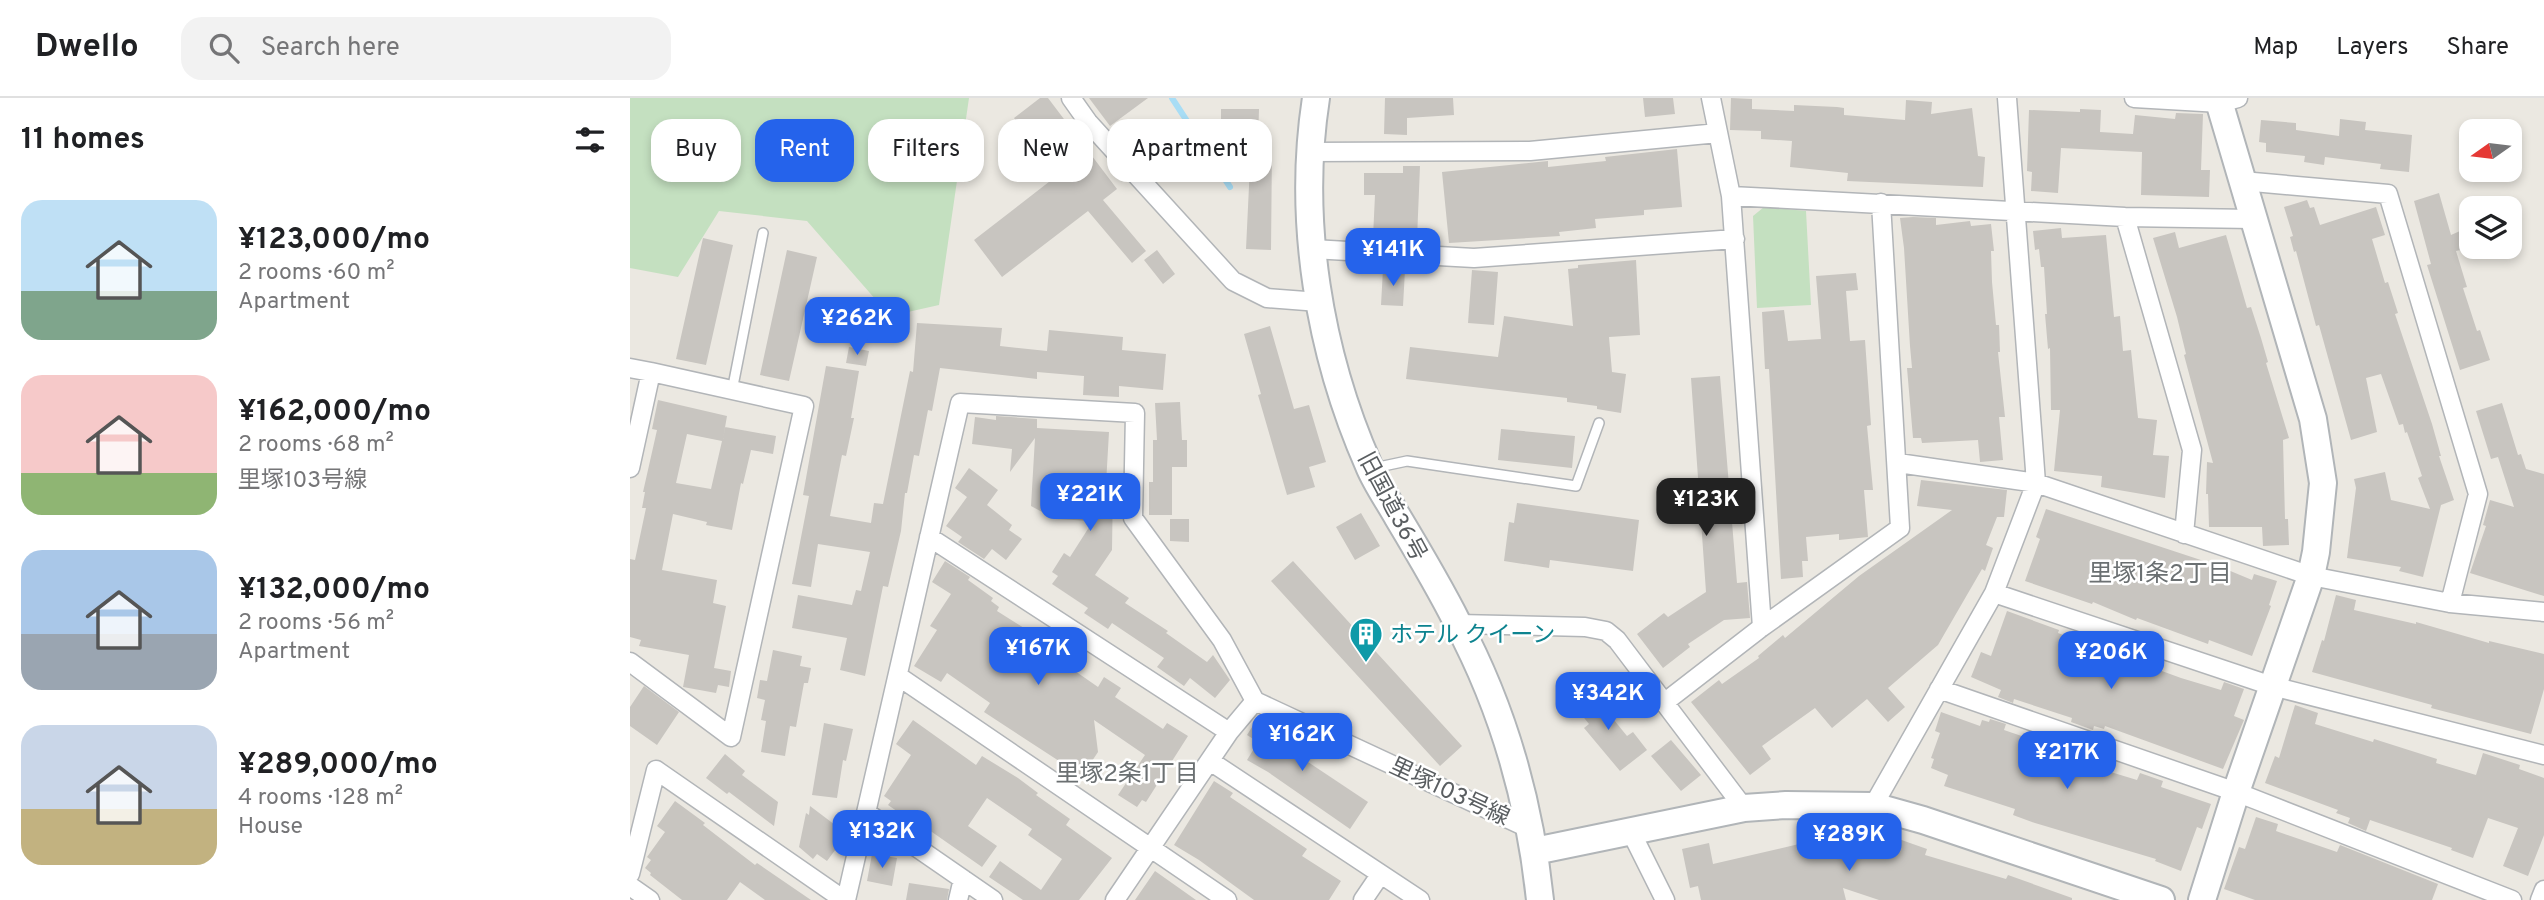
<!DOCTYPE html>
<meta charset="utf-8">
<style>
body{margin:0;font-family:Overpass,"Noto Sans JP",sans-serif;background:#f2f2f2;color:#202124;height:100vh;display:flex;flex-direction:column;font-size:26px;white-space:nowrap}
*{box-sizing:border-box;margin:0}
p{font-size:23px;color:#757577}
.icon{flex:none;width:38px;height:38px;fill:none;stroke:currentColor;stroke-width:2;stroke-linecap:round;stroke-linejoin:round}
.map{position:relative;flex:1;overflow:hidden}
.details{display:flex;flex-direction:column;background:#fff;width:630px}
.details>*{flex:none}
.top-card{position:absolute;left:21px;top:21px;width:665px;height:63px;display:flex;gap:14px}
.needle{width:46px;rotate:256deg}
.tools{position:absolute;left:1829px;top:21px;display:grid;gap:14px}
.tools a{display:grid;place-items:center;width:63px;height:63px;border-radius:14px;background:#fff;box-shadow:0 4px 10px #0003;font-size:35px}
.price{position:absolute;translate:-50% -60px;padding:0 16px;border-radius:14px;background:#2563eb;color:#fff;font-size:23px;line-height:46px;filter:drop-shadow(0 2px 4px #0008)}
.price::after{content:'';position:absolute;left:50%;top:42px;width:21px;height:16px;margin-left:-10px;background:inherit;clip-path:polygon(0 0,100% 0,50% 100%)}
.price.on{background:#222;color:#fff}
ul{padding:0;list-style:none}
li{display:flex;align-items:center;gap:21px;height:175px;padding:0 21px}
li span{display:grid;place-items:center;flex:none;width:196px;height:140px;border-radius:21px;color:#555}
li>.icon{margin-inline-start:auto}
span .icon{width:84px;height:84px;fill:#fffc;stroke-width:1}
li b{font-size:30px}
h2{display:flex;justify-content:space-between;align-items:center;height:84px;padding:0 21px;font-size:30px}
.chip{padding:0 24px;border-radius:21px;background:#fff;box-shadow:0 4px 10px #0003;font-size:24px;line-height:63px}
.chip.on{background:#2563eb;color:#fff}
header{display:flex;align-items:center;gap:42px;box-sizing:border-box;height:98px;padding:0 35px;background:#fff;border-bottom:2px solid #e0e0e0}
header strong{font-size:33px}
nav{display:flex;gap:38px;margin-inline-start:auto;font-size:24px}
.search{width:490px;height:63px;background:#f2f2f2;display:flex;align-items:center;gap:18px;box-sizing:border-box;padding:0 24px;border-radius:21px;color:#757577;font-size:26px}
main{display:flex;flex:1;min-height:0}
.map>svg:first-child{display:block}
.green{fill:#c4e0c0}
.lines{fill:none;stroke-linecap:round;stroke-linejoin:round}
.stream{stroke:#a8ddf5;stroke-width:6}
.building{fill:#c8c5c0;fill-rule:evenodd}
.lane-casing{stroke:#b2b5b8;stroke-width:12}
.street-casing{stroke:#b2b5b8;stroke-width:21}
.secondary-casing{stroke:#b1b5b8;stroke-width:30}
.lane{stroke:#fff;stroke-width:9}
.street{stroke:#fff;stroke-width:18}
.secondary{stroke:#fff;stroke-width:26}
.labels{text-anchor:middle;stroke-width:5;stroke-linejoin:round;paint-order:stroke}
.street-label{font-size:23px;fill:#5a5e61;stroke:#fff}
.culture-label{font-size:23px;fill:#0d838f;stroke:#fff;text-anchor:start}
.neighbourhood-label{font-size:24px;fill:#6b7072;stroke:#fff}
</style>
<header>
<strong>Dwello</strong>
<div class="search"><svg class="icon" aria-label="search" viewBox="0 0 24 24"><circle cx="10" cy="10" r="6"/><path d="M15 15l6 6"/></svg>Search here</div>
<nav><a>Map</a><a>Layers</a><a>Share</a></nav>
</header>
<main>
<section class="details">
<h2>11 homes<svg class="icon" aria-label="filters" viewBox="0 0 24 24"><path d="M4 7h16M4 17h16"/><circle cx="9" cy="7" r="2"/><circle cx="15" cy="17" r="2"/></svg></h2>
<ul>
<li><span style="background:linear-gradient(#bfe0f5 65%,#7fa58c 0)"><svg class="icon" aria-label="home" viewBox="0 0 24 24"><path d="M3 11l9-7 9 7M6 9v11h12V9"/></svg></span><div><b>¥123,000/mo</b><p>2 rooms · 60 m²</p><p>Apartment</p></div></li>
<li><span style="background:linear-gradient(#f6c9c9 70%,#8fb573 0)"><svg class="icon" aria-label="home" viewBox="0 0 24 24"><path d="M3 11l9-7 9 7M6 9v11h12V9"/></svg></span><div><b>¥162,000/mo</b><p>2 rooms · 68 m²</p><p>里塚103号線</p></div></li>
<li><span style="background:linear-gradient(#a9c7e8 60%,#9aa5b1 0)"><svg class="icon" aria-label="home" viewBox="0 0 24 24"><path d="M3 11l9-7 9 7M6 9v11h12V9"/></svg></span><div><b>¥132,000/mo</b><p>2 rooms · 56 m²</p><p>Apartment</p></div></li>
<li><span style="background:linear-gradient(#c9d6e8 60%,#c2b280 0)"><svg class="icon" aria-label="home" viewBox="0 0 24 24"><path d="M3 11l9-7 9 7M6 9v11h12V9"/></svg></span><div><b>¥289,000/mo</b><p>4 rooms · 128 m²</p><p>House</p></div></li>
</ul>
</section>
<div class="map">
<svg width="1914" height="802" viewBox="0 0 1914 802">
<rect width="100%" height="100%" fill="#ebe8e1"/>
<!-- green -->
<path class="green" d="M0,0H339L309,207L260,218L177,123L89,113L48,179L0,170Z
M1134,109L1176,113L1181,207L1127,210L1123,118Z"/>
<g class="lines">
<!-- stream -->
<path class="stream" d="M542,0L600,89"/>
</g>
<!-- building -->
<path class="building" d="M410,0H418L487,91L473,102L516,153L502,165L458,113L372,179L344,142L424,80L385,29L388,26L384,20Z
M459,0H518L480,28Z
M755,0H823L824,17L777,20V37L754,36Z
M1013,0H1043L1045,16L1015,19Z
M1101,0L1122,1V11L1164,13V7L1207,9L1214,10V17L1275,22L1276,2L1302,4L1301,16L1342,10L1348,58L1355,59L1353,89L1217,83L1218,75L1160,69L1162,43L1131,41V33L1100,32Z
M591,11H629L628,46H591Z
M1450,11L1471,12L1470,34L1503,36L1505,17L1545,21L1546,15L1573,16L1571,72H1580L1579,99L1511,97L1512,54L1431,50L1428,95L1401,93L1402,74L1397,73L1399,12L1450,14Z
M1710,21L1736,24L1735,32L1782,37L1779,74L1750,71L1751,66L1695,59L1694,67L1674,64L1675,58L1636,54V45L1629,44L1631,22L1666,25V32L1709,38Z
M616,48L642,50L641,152L616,151L620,67L615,66Z
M1047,51L1052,109L1014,112V117L965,121L966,130L929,134L930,138L819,145L812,74L918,63V69L976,63L975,59Z
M773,68H790L787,141L743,139L745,97H734V75H773Z
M1809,95L1821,137L1830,133L1835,151L1826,153L1837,189L1833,190L1847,233L1850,232L1860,262L1830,272L1797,167L1801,166L1784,103Z
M1677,102L1680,110L1684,109L1690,127L1746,109L1755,137L1742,141L1755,185L1758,184L1768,215L1765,216L1802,326L1811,358H1809L1824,402L1811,407L1793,479L1769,473L1771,469L1717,460L1726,390L1724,381L1755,374L1761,402L1800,411L1788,380L1792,378L1777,334L1775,335L1773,326L1769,327L1751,276L1736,280L1747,334L1721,342L1689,227L1686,228L1666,153L1664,154L1660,139L1663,138L1654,109Z
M1283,119L1306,120V127L1340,123L1341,128L1361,126L1364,153H1361L1362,184L1366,227H1369L1370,254H1368L1375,319H1369L1373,362L1350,364L1348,342L1292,345L1291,340H1283L1277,270H1282L1280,248L1274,150L1270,120Z
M1431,130L1432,140L1476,137L1484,219L1490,218L1493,253L1501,252L1508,320L1527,322L1523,357L1539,358L1535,400L1471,389L1472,378L1424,373L1430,312H1421L1420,250L1418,251L1415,216H1417L1414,169H1411L1409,151L1405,152L1403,133Z
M1545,134L1549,150L1596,137L1617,210L1621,209L1631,240L1638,264L1636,265L1659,340L1653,342L1655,421H1658L1659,447L1633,448L1632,429H1579L1578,396H1576L1577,364L1583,365L1554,257L1556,256L1547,219L1523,140Z
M73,140L103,147L76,267L46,261Z
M157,152L187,159L159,283L130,277Z
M527,152L545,176L533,186L514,162Z
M1006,162L1010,237L979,239L982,274L996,276L991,315L967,311V308L937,304V300L776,281L780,249L868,259L874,218L943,228L938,171L948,170V167Z
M753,171L775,172L773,208L751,207Z
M842,172L868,174L864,227L838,225Z
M1226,175L1228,192L1216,193L1220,243L1235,242L1241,327L1237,328L1243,392H1234L1238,439L1209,442V436L1176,439L1178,463H1172L1173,479L1151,481L1139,271H1135L1132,214L1154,212L1158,243L1191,241L1186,178Z
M287,225L372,230L370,248L417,253L419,232L493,239L492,252L536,256L533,292L489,288V299L453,297L454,278L407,274V281L310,270L302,313L298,312L289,358L284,357L277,395H275L271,433L258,489L253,488L235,578L210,572L217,540L162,530L168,497L222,507L226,492L231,493L240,454L188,446L181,489L162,486L179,398L173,397L196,268L229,273L221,320H224L216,358L212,357L200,418L241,425L244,405L253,406L280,273L283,274Z
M640,228L664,311L679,307L696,364L679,369L685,389L657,397L628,297L631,296L614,236Z
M219,249L239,253L236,268L216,265Z
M1090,278L1107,485L1117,484L1120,520L1094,522L1058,546L1060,549L1033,570L1007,536L1034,515L1038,519L1076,494L1061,280Z
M28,302L97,318L93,341L95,329L146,338L143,356L121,352L113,386L111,385L102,432L76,427L77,424L43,416L32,472L87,482L83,505L96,508L84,570L101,573L99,589L88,587L86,595L53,589L59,557L9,548L11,542L0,539V461L5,462L16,410H12L15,394H13L27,332L22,331ZM57,336L92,343L81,391L46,385Z
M550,304L552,342H557V369H542V417H519V384H523V342H527L525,305Z
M1872,305L1888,357L1891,356L1896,371L1914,376V498L1840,475L1856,428L1853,427L1860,402L1884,409L1868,359L1861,361L1846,313Z
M366,318L407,321V330L479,334L476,386H483L482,452L465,477L499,500L495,505L538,533L536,535L577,564L583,557L600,582L585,600L560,580L554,588L527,569L534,560L482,525L478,531L454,515L458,510L422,486L428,478L422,474L434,455L440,459L463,423L425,421L401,408L405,340L380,374L382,351L342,346L345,319L366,322Z
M871,331L945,338L942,370L868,362Z
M339,370L368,392L357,407L382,427L379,432L392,441L376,462L362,451L354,461L328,444L332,439L316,428L337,399L325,390Z
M1291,382L1377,392L1374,419H1367L1356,447L1363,450L1355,473L1352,471L1308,547L1258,590L1275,609L1258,624L1237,601L1202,630L1185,610L1132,648L1141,661L1120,677L1061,604L1089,582L1092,586L1129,560L1128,558L1153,537L1155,540L1229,478L1322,412L1287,408Z
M887,405L1009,422L1003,473L920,462L919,470L874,463L879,424L884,425Z
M1416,411L1586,467L1622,482L1624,476L1647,483L1639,507L1641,508L1622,558L1579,542L1578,546L1507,520L1506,522L1463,504L1462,506L1395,483L1410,441L1406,439Z
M731,415L750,448L725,462L706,429Z
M540,421H559V444L540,443Z
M315,463L340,479L338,482L363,500L361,503L369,509L367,513L407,538L412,531L431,544L422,557L468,589L474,579L491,590L485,599L533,631L537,625L558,638L516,704L512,702L507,709L488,697L515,657L464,622L468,654L452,678L354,614L360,605L317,575L311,584L284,568L307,532L300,528L321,496L302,484Z
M663,463L832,648L810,668L641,483Z
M1706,497L1726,502L1724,512L1786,526V524L1859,545V543L1914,556V591L1901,636L1801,610L1802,607L1682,574L1692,542L1694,543Z
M1377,513L1429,532L1428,535L1551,580L1591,592L1594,584L1614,591L1604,618L1614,622L1593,671L1475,628L1474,631L1464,628L1463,632L1441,624L1442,620L1384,601L1383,605L1368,599L1371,592L1341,579L1351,554L1361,558Z
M143,552L172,558L170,568L181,570L178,585H174L166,629L160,628L155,658L131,654L136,623L131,622L135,602L127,600L130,582L137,583Z
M14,588L49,614L27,647L0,628V609Z
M962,590L974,604L971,606L997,638L1003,634L1017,652L990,673L954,630L959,626L943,606Z
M1665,607L1688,615L1685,626L1743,644L1744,641L1807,661L1806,665L1846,677L1853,655L1890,667L1889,671L1914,680V737L1898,778L1873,768L1888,730L1858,720L1843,760L1821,752L1822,750L1740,722L1736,733L1718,725L1720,720L1706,715L1708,712L1635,685L1645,658L1649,660Z
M1311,614L1350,628L1352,622L1359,624L1360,621L1376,626L1374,632L1453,659L1451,665L1507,682L1510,675L1533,683L1531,689L1581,706L1572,731L1567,729L1551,773L1525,763L1526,761L1405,725L1383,717L1385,711L1314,688L1318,677L1301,670L1304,661L1301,660L1310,635L1305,633Z
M629,618L648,626L668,648L680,656L675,662L738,704L720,731L638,674L617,662L628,644L617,637Z
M283,622L346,667L352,658L388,680L408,695L406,697L440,721L436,727L482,760L449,802H393L359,779L370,763L411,792L432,761L398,737L402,731L357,700L338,728L367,748L352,769L292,727L287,734L268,720L271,716L258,707L261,703L254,698L281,657L266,646Z
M194,625L223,631L216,663L213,662L207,700L182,697Z
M1041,642L1071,677L1051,693L1021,658Z
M95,656L115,673L112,677L148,704L144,728L99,694L97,696L76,680Z
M584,683L603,695L600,699L677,751L672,758L711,783L699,802H624L569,762L544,747Z
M45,703L75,725L73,727L125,767L127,765L181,802H135L110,784L97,802H52L20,777L21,775L15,770L21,762L17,759L35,734L27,728Z
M180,708L217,736L197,763L187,756L183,761L169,749L176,715L179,717Z
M1626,719L1648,726L1646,733L1707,754L1710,747L1808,786L1802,802H1625L1594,791L1609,749L1615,751Z
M1175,731L1246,733L1297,751L1295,757L1376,781L1378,777L1442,800V802H1249L1213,790L1216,802H1071L1068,788L1060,790L1052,751L1079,745L1083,766L1169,746L1170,736L1175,737Z
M242,756L267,760L262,788L237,783Z
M525,773L566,802H505Z
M279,785L319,791L317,802H276Z"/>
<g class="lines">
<defs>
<path id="lane" d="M102,293L133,135
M744,370L777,363L946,388L969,325"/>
<path id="street" d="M441,0L458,24L603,183L637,200L689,204
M1081,0L1101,98L1132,529
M1504,0L1590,5L1608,0
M681,54L900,53L1088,35
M1612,83L1758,96L1848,396L1820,505
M1101,98L1495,119L1623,121
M1495,119L1562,352L1554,436
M682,151L844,160L1105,141
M0,270L21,274L0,370
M1268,365L1406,385L1681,478L1820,505L1914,514
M299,439L599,634
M1364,495L1642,588L1914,657
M828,526L955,529L976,533L987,542L1114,710
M0,564L101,639L174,308L21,274
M268,578L597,802
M1309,591L1606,694L1882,802
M625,603L900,731
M1035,604L1132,529L1270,430L1251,105
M580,663L790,802
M1243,708L1364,495L1406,385L1377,0
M237,715L363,802
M1000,732L1035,802
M0,776L26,672L214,802
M0,788L20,802
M216,802L330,305L505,315L503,420L592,542L625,603
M328,802L333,781
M485,802L599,634L625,603
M733,802L750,777
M1910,802L1914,792"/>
<path id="secondary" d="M686,0C667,122 689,255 739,368C746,385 758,402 767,418C788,453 809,488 827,524C873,610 900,706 910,802
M905,753L1114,710L1156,707L1243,708L1293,722L1531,802
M1572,802L1606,694L1681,478L1686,454L1693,385L1683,321L1588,0"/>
</defs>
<!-- lane casing -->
<use href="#lane" class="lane-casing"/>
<!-- street casing -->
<use href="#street" class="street-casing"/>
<!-- secondary casing -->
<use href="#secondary" class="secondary-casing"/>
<!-- lane -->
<use href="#lane" class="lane"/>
<!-- street -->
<use href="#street" class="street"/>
<!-- secondary -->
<use href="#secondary" class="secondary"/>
</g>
<!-- icons -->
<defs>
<symbol id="building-pin" viewBox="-11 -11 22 30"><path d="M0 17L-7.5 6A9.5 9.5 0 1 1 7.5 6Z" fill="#0f9aa8" stroke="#fff"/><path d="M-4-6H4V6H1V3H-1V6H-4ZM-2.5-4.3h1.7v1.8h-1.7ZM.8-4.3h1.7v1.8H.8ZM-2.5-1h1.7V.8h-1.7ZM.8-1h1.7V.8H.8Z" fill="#fff"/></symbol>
</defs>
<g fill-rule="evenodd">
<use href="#building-pin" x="717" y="517" width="38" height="52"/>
</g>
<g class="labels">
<!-- street labels -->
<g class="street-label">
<text transform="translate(763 408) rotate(62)" y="8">旧国道36号</text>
<text transform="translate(820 693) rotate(25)" y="8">里塚103号線</text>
</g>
<!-- culture labels -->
<g class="culture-label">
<text x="760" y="544">ホテル クイーン</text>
</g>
<!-- neighbourhood labels -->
<g class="neighbourhood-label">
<text x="1530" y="483">里塚1条2丁目</text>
<text x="497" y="683">里塚2条1丁目</text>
</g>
</g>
</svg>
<div class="tools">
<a><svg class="needle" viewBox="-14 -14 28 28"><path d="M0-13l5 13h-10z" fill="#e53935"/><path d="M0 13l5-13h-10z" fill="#757577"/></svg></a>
<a><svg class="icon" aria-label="layers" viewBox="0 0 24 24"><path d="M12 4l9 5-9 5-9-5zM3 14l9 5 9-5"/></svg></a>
</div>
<b class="price" style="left:763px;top:190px">¥141K</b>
<b class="price" style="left:227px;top:259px">¥262K</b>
<b class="price" style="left:460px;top:435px">¥221K</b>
<b class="price on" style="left:1076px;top:440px">¥123K</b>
<b class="price" style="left:408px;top:589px">¥167K</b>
<b class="price" style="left:1481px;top:593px">¥206K</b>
<b class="price" style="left:978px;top:634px">¥342K</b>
<b class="price" style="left:672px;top:675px">¥162K</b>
<b class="price" style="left:1437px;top:693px">¥217K</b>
<b class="price" style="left:252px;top:772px">¥132K</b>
<b class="price" style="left:1219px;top:775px">¥289K</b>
<div class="top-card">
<a class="chip">Buy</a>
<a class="chip on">Rent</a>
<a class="chip">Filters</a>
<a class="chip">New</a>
<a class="chip">Apartment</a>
</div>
</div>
</main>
